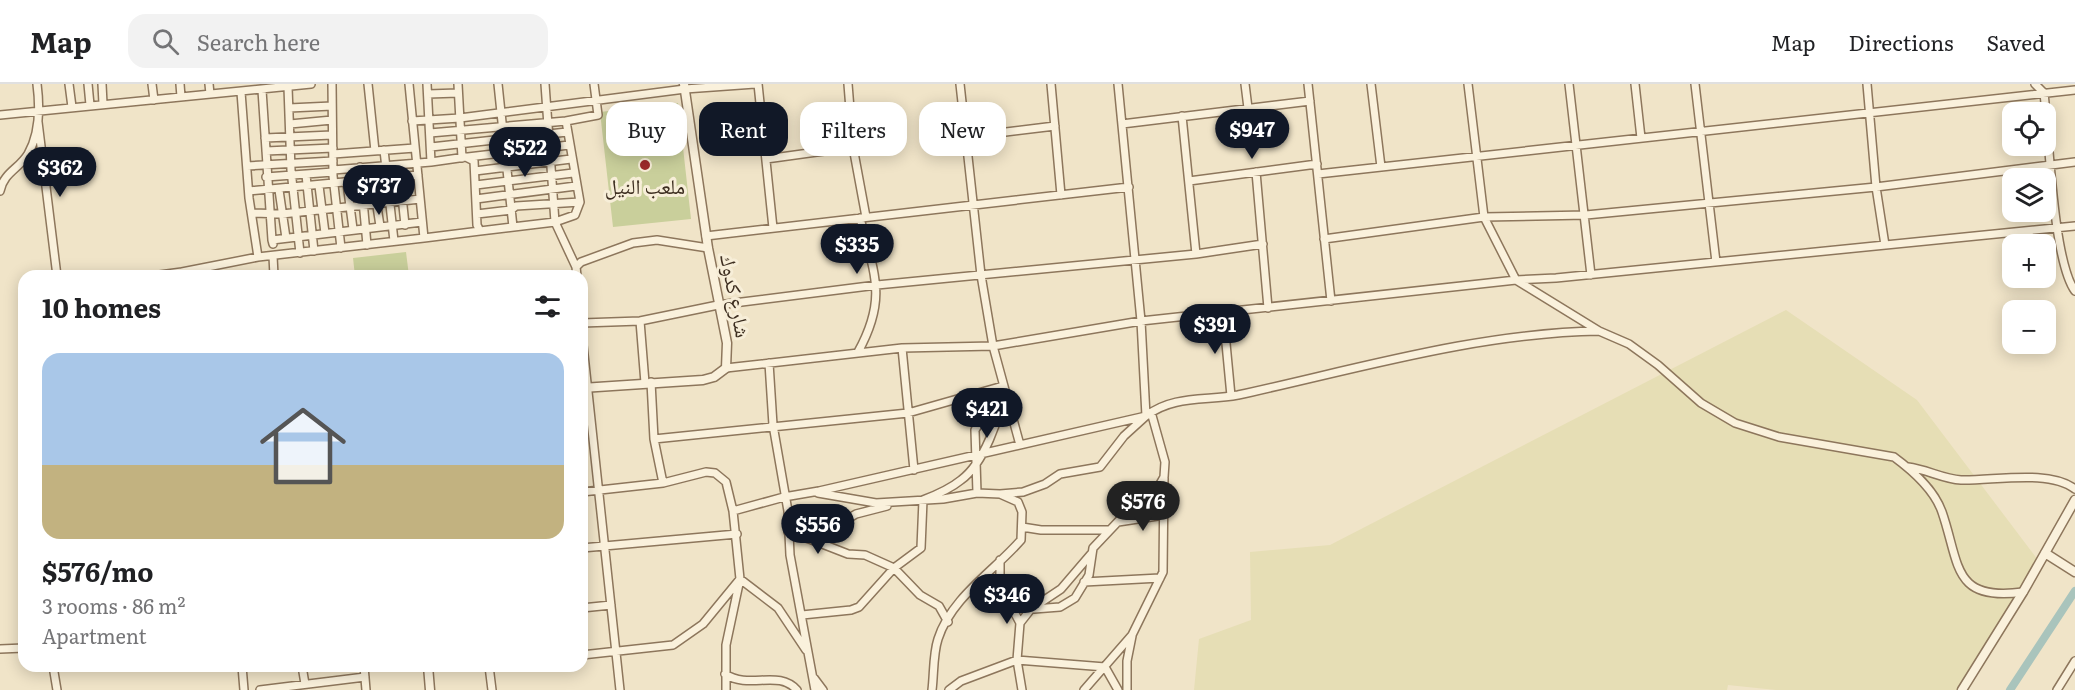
<!DOCTYPE html>
<meta charset="utf-8">
<style>
body{margin:0;font-family:Literata,"Noto Naskh Arabic",serif;background:#f2f2f2;color:#202124;height:100vh;display:flex;flex-direction:column;font-size:22px;white-space:nowrap}
*{box-sizing:border-box;margin:0}
p{font-size:20px;color:#757577}
.icon{flex:none;width:33px;height:33px;fill:none;stroke:currentColor;stroke-width:2;stroke-linecap:round;stroke-linejoin:round}
.map{position:relative;flex:1;overflow:hidden}
.drawer{position:absolute;left:18px;top:186px;width:570px;height:402px;display:flex;flex-direction:column;background:#fff;border-radius:18px;box-shadow:0 3px 15px #0003}
.drawer>*{flex:none}
.hud{position:absolute;left:606px;top:18px;width:570px;height:54px;display:flex;gap:12px}
.controls{position:absolute;left:2002px;top:18px;display:grid;gap:12px}
.controls a{display:grid;place-items:center;width:54px;height:54px;border-radius:12px;background:#fff;box-shadow:0 3px 15px #0003;font-size:30px}
.price{position:absolute;translate:-50% -51px;padding:0 14px;border-radius:21px;background:#111827;color:#fff;font-size:20px;line-height:39px;filter:drop-shadow(0 2px 3px #0008)}
.price::after{content:'';position:absolute;left:50%;top:36px;width:18px;height:14px;margin-left:-9px;background:inherit;clip-path:polygon(0 0,100% 0,50% 100%)}
.price.active{background:#222;color:#fff}
ul{padding:0;list-style:none}
li{display:grid;align-content:center;gap:12px;height:318px;padding:0 24px}
li+li{border-top:2px solid #e0e0e0}
li span{display:grid;place-items:center;height:186px;border-radius:18px;color:#555}
li>.icon{margin-inline-start:auto}
span .icon{width:108px;height:108px;fill:#fffc;stroke-width:1}
li b{font-size:26px}
h2{display:flex;justify-content:space-between;align-items:center;height:72px;padding:0 24px;font-size:26px}
.tag{padding:0 21px;border-radius:18px;background:#fff;box-shadow:0 3px 15px #0003;font-size:21px;line-height:54px}
.tag.active{background:#111827;color:#fff}
header{display:flex;align-items:center;gap:36px;box-sizing:border-box;height:84px;padding:0 30px;background:#fff;border-bottom:2px solid #e0e0e0}
header strong{font-size:28px}
nav{display:flex;gap:33px;margin-inline-start:auto;font-size:21px}
.search{width:420px;height:54px;background:#f2f2f2;display:flex;align-items:center;gap:15px;box-sizing:border-box;padding:0 21px;border-radius:18px;color:#757577;font-size:22px}
.map>svg:first-child{display:block}
.farmland{fill:#e6deb5}
.green{fill:#c9cf9b}
.lines{fill:none;stroke-linecap:round;stroke-linejoin:round}
.canal{stroke:#a9c4bc;stroke-width:8}
.minor-casing{stroke:#8d765c;stroke-width:10}
.tertiary-casing{stroke:#8d765c;stroke-width:11}
.minor{stroke:#faf1dc;stroke-width:7}
.tertiary{stroke:#faf1dc;stroke-width:8}
.poi-dot{fill:#9e2a2b;stroke:#f7eed8;stroke-width:2}
.labels{text-anchor:middle;stroke-width:6;stroke-linejoin:round;paint-order:stroke}
.poi-label{font-size:21px;fill:#3d2e20;stroke:#f7eed8}
.street-label{font-size:21px;fill:#3d2e20;stroke:#f7eed8}
</style>
<header>
<strong>Map</strong>
<div class="search"><svg class="icon" aria-label="search" viewBox="0 0 24 24"><circle cx="10" cy="10" r="6"/><path d="M15 15l6 6"/></svg>Search here</div>
<nav><a>Map</a><a>Directions</a><a>Saved</a></nav>
</header>
<div class="map">
<svg width="2075" height="606" viewBox="0 0 2075 606">
<rect width="100%" height="100%" fill="#f0e4c8"/>
<!-- farmland -->
<path class="farmland" d="M1786,226L1917,316L2038,476L1960,606H1776L1728,601L1727,606H1194L1199,555L1251,536L1250,468L1330,461Z"/>
<!-- green -->
<path class="green" d="M678,19L691,135L613,143L600,28Z
M406,168L409,192H355L353,174Z"/>
<g class="lines">
<!-- canal -->
<path class="canal" d="M2010,606L2075,507"/>
<defs>
<path id="minor" d="M69,0L72,23
M88,0L90,21
M102,0L103,20
M152,0L154,16
M180,0L181,13
M209,0L210,10
M332,0L333,92L341,164
M368,0L375,67
M427,0L431,78L466,73L474,77L477,141L480,147L555,138L575,131L580,118L566,37L598,31L594,0
M458,0L462,74
M498,0L513,143
M545,0L555,138L576,183
M758,0L773,144
M848,0L853,63L866,133L860,134C874,189 888,214 858,268
M960,0L981,191L993,262L1020,361
M1051,0L1061,111
M1245,0L1248,24
M1308,0L1331,217
M1371,0L1381,83
M1468,0L1484,133L1516,196L1599,247L1629,260L1658,281L1701,319L1735,339L1779,353L1894,373C1913,387 1934,405 1942,428C1960,480 1952,518 2023,508
M1569,0L1591,191
M1635,0L1641,54
M1695,0L1716,178
M1867,0L1876,103L1885,161
M2035,0L2044,9C2049,52 2053,177 2075,207
M288,3L291,86L300,169
M262,6L272,156
M241,8L249,114L258,173L424,154L409,0
M428,10L458,9
M289,24L332,22
M0,31L311,0
M1182,32L1196,170
M412,37L460,34L685,5L755,0
M38,38L57,192
M290,40L332,36
M1122,40L1310,17
M430,49L566,37
M965,53L1055,42
M265,54L332,51
M431,63L567,48
M384,66L394,157
M266,67L333,64
M333,70L415,64
M468,73L569,61
M766,75L853,63
M247,82L333,77
M360,83L367,161
M333,86L431,78
M475,87L571,75
M1256,88L1268,224
M1318,90L2075,6
M306,91L314,167
M266,93L333,88
M400,93L405,141
M373,96L380,142
M1189,97L1317,80
M347,99L353,145
M476,101L573,89
M319,102L325,149
M279,106L286,154
M0,107C4,88 19,85 28,70C40,49 40,23 37,0
M249,107L418,91
M476,115L576,102
M252,129L282,130L420,115
M477,130L511,126L516,122L580,118
M706,152L1129,103
M424,154L480,147
M1324,155L1484,133L1586,131L1876,103L2075,78
M273,160L272,156L422,138
M273,172L274,192
M152,192L182,188
M182,192V188L258,173
M577,192L576,183L581,178L633,159L657,156L708,164
M1223,228L1231,312
M640,237L645,299
M582,239L640,237L718,221L877,201L1196,170L1263,160
M582,252L620,606
M902,264L914,386
M769,279L773,341L788,427L790,471L815,606
M726,284L902,264L993,262L1141,237L1516,196L1556,194L2075,142
M651,298L654,355L663,399
M654,355L908,329L1003,302
M1908,383C1926,385 1943,395 1961,396C1993,397 2049,385 2075,405
M582,408L663,399L706,388L715,389L726,398L733,427L784,413L819,407L1146,332C1173,311 1206,317 1238,311C1357,285 1477,249 1599,247
M818,409L876,419L943,415L977,409L1000,410L1018,418L1022,428L1021,456C994,487 951,514 938,555C933,570 934,590 932,606
M977,409L975,346L1003,302
M1000,410L1023,408L1045,400L1060,390L1100,383L1124,352L1146,332L1141,237L1118,0
M887,422L856,430L812,456L848,470L865,471L894,484L920,511L939,522L948,538
M1118,438L1164,431
M1022,443L1041,446H1109
M788,448L812,456
M582,464L737,450
M1000,476V501L1020,539L1017,576L1022,606
M1084,498L1160,494
M973,505L999,513L1010,522L1034,525L1060,523L1075,514L1089,491L1093,464L1128,427L1156,407L1164,393L1165,378L1151,328
M582,524L611,521
M802,531L851,526L859,523L894,484L921,464L923,416C936,411 950,405 961,396C983,380 1001,334 1002,307
M1020,539L1031,525L1061,505L1091,470
M0,565L24,564
M582,571L673,561L703,540L740,495L778,524L806,566
M53,582L57,606
M242,582L244,606
M302,582L305,600
M364,582L366,606
M489,582L492,606
M725,590C750,606 778,585 797,606
M814,594L823,606
M260,606L365,593
M726,606V561L740,495L733,427
M949,606L961,597L1017,576L1105,583L1118,606
M1084,606L1132,551L1163,488L1164,394
M1127,606V577L1132,552
M2057,606L2075,577"/>
<path id="tertiary" d="M582,304L703,296L714,293L726,284L727,259L708,164L684,0
M2045,469L2075,488
M428,582L430,606
M1962,606L2023,508L2075,416"/>
</defs>
<!-- minor casing -->
<use href="#minor" class="minor-casing"/>
<!-- tertiary casing -->
<use href="#tertiary" class="tertiary-casing"/>
<!-- minor -->
<use href="#minor" class="minor"/>
<!-- tertiary -->
<use href="#tertiary" class="tertiary"/>
</g>
<!-- markers -->
<circle class="poi-dot" cx="645" cy="81" r="6"/>
<g class="labels">
<!-- poi labels -->
<g class="poi-label">
<text x="645" y="110">ملعب النيل</text>
</g>
<!-- street labels -->
<g class="street-label">
<text transform="translate(735 212) rotate(79)" y="7">شارع كدوك</text>
</g>
</g>
</svg>
<div class="controls">
<a><svg class="icon" aria-label="locate" viewBox="0 0 24 24"><circle cx="12" cy="12" r="6"/><path d="M12 2v4M12 18v4M2 12h4M18 12h4"/></svg></a>
<a><svg class="icon" aria-label="layers" viewBox="0 0 24 24"><path d="M12 4l9 5-9 5-9-5zM3 14l9 5 9-5"/></svg></a>
<a>+</a>
<a>−</a>
</div>
<b class="price" style="left:1252px;top:76px">$947</b>
<b class="price" style="left:525px;top:94px">$522</b>
<b class="price" style="left:60px;top:114px">$362</b>
<b class="price" style="left:379px;top:132px">$737</b>
<b class="price" style="left:857px;top:191px">$335</b>
<b class="price" style="left:1215px;top:271px">$391</b>
<b class="price" style="left:987px;top:355px">$421</b>
<b class="price active" style="left:1143px;top:448px">$576</b>
<b class="price" style="left:818px;top:471px">$556</b>
<b class="price" style="left:1007px;top:541px">$346</b>
<div class="hud">
<a class="tag">Buy</a>
<a class="tag active">Rent</a>
<a class="tag">Filters</a>
<a class="tag">New</a>
</div>
<section class="drawer">
<h2>10 homes<svg class="icon" aria-label="filters" viewBox="0 0 24 24"><path d="M4 7h16M4 17h16"/><circle cx="9" cy="7" r="2"/><circle cx="15" cy="17" r="2"/></svg></h2>
<ul>
<li><span style="background:linear-gradient(#a9c7e8 60%,#c2b280 0)"><svg class="icon" aria-label="home" viewBox="0 0 24 24"><path d="M3 11l9-7 9 7M6 9v11h12V9"/></svg></span><div><b>$576/mo</b><p>3 rooms · 86 m²</p><p>Apartment</p></div></li>
</ul>
</section>
</div>
